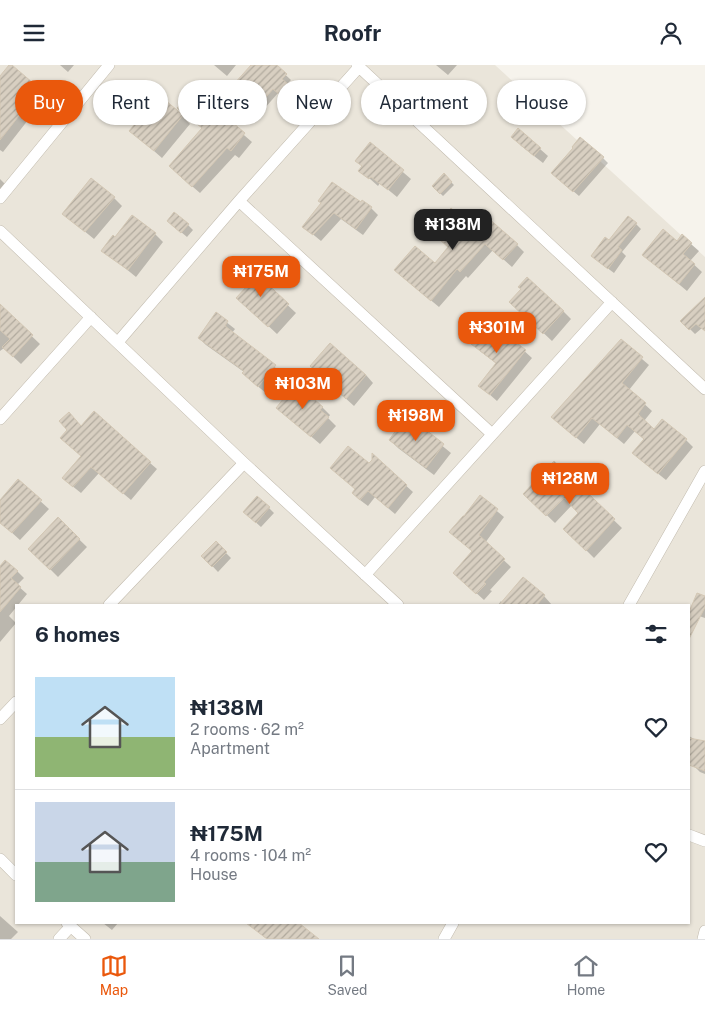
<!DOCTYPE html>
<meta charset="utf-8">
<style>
body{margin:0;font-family:"Public Sans",sans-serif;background:#f2f2f3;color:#1f2937;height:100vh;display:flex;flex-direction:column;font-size:19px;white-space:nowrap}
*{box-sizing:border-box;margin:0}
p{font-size:16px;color:#747a83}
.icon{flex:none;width:28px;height:28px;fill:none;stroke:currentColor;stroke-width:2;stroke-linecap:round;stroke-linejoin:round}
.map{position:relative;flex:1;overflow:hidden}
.side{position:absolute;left:15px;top:539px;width:675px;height:320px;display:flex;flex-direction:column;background:#fff;border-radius:0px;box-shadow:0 1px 4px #0004}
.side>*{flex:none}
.top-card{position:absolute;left:15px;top:15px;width:675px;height:45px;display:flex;gap:10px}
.price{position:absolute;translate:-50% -42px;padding:0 11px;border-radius:10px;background:#ea580c;color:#fff;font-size:16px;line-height:32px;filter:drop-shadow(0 1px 2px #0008)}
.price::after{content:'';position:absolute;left:50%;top:30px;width:15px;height:11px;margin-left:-8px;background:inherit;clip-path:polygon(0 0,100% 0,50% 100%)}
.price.on{background:#222;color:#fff}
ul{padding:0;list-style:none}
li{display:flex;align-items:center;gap:15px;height:125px;padding:0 20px}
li+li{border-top:1px solid #e0e1e3}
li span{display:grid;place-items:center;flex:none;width:140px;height:100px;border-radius:0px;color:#555}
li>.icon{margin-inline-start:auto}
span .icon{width:60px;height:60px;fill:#fffc;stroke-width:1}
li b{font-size:21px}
h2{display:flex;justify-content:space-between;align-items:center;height:60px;padding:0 20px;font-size:21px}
.pill{padding:0 18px;border-radius:22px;background:#fff;box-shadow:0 1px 4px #0004;font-size:18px;line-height:45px}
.pill.on{background:#ea580c;color:#fff}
header{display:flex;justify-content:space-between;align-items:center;height:65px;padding:0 20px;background:#fff;font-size:22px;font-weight:700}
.tab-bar{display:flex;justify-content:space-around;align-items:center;height:70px;border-top:1px solid #e0e1e3;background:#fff;font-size:14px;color:#747a83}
.tab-bar a{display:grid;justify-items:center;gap:2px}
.tab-bar .on{color:#ea580c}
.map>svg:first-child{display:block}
.residential{fill:#eae5da;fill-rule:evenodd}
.shadow{fill:#0003}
.building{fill:url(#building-hatch);stroke:#d3c7b4}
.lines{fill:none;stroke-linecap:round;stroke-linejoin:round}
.street-casing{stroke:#c2bbae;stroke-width:12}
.street{stroke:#fff;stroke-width:11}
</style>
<header><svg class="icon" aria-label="menu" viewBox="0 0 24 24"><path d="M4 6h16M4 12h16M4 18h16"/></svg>Roofr<svg class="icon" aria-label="person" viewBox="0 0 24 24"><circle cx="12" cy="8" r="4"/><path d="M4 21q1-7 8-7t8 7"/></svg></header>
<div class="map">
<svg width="705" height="874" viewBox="0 0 705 874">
<defs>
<pattern id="building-hatch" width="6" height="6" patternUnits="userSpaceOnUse" patternTransform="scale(1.25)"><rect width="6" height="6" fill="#d8cfc1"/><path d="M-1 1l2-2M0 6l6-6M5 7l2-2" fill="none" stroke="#b1aa9e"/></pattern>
</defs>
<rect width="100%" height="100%" fill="#f6f3ec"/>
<!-- residential -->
<path class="residential" d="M0,0H495L705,192V874H0ZM16,540H689V858H16Z"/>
<!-- shadow -->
<path class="shadow" d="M60,0H74L68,7Z
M214,0H236L227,11Z
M258,0H275L291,15L287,19L304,34L296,43L278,28L264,44L241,24Z
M436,0H457L448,10Z
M0,13L39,25L46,32L3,87L0,85Z
M194,27L252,77L239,93L235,90L200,128L178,109L203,63Z
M182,51L190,59L162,93L130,65Z
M370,79L411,114L397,132L380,118L378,121L360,105L363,102Z
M520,80L540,84L548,91L543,98Z
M574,83L603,93L608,98L579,131L558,113Z
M444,110L454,120L443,131L433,121Z
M0,114L6,120L0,126Z
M114,133L122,141L94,174L72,156Z
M322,139H361L371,143L378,150L363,170L341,154L321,176L304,162Z
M636,159L641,164L622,187L626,191L614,208L598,196L609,177Z
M188,160L193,165L187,172L174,161Z
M469,161L517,180L524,187L512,202L493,185L468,213L466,211L439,242L404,213L435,200Z
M155,169L163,177L136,212L103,185L115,173Z
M677,177L691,179L699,186L690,196L702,207L687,226L644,190Z
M248,203L296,248L277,269L246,240L250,220Z
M705,234V266L702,263L695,269L682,256Z
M0,241L40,279L21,299L4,283L0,286Z
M519,245L563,246L571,254L552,276Z
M216,249L235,264L232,268L282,308L266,328L250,315L244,307L206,280L199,273Z
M491,256L532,293L497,336L480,321L497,299L480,286Z
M621,276L649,300L629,325L652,346L644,356L654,365L686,375L693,382L666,415L641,395L645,375L635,366L624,379L600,359L584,379L560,359Z
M319,309L366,310L373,318L354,341Z
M322,342L330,350L328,353L336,361L320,379L286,350Z
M407,352L451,388L434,410L398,383L390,375Z
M82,391L150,398L157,404L131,435L99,408L81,428L71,420Z
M373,391L413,427L395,449L375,432L368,441L360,435L369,400L373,396Z
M554,398L622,463L594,493L565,464L580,448L572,440L555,458L525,429Z
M18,416L49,444L20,475L0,457V437Z
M480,432L504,452L485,478L511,502L490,525L492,526L484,535L461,514L473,487L464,453Z
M269,443L274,448L261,462L250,452Z
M58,454L87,482L58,512L30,484Z
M216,478L231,493L218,507L203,491Z
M0,505L17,506L24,513L17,520L27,529L9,551L16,558L0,577Z
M523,513L544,531L552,540H498L501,536L502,538Z
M705,533V553L696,550Z
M689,671L697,676L705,677V709L700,707L695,702L697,696L689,693Z
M0,851L18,867L11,874H0Z
M103,858H118L112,865Z
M247,858H297L317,874H267Z"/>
<!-- building -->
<path class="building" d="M9,0H12L40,24L0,75V11Z
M251,0H277L287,9L282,14L299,28L290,39L273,24L259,40L234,19Z
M194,25L245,68L231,86L227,83L192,122L169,101L202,63L177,43Z
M159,30L183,50L154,86L129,66Z
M518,63L541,83L534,91L511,72Z
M580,72L604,92L573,127L551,108L573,83L572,82Z
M370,77L404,105L388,125L371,112L369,114L358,106L362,101L355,96Z
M444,108L452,117L440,129L432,121Z
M91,113L115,132L85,167L62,149Z
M332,117L361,137L362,135L372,142L356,164L334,148L313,170L302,162L321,138L318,136Z
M451,143L469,159L480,146L518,179L503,195L485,179L460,207L457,204L431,236L394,205L415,181L435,198L448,182L430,166Z
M174,147L189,159L181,168L167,156Z
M132,150L156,168L128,205L101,186L113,170L115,172Z
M628,151L637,158L618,182L622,185L608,204L591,191L605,172L609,175Z
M663,164L677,176L682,169L692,178L683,189L695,199L679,219L642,190Z
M248,201L289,239L268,262L236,233L248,220L239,211Z
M527,212L564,246L543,269L509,237L521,224L518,222Z
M705,232V266L696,259L689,265L680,256Z
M0,239L33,270L13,292L2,282L10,274L0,265Z
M216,247L228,256L225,261L276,300L258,322L242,308L244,306L198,273Z
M490,254L503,264L501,266L526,285L490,330L478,321L496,298L471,279Z
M621,274L643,292L622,318L646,338L638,349L654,364L662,354L687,374L658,409L632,388L644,374L627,360L617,373L592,353L576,373L551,352Z
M330,278L366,310L346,334L310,301Z
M296,318L323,342L320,345L329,352L311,372L276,343Z
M94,346L151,397L123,429L91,402L73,422L62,413L81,391L60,373L67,365L59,356L69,347L81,361Z
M407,350L444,379L426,403L389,375Z
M348,381L369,398L372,395V388L407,420L388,443L368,426L360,435L352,428L355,424L330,403Z
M554,396L615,454L586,486L563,464L578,448L564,433L546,451L523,429Z
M18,414L42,435L12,468L0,458V435Z
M480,430L498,444L479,470L505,494L484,517L486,519L476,529L453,508L472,486L449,467L463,451H464Z
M257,431L270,442L256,458L243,447Z
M58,452L80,474L50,505L28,484Z
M216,476L227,487L212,502L201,491Z
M5,495L18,506L11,513L21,522L0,547V501Z
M523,512L545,530L537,540H499Z
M697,528L705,531V542L689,574V547Z
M689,673L705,676V706L689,700Z
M246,858H299L319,874H267Z"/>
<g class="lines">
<defs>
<path id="street" d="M357,0L705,324
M0,133L109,0
M239,136L492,369
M0,166L244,398L398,540
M118,277L239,136L359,2
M0,354L91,252
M365,510L612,237
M109,540L244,398
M629,540L705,406
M0,654L16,637
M689,770L705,776
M0,794L16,810
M67,858L85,874
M59,874L71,861
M444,874L453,858
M703,874L705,866"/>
</defs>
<!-- street casing -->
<use href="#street" class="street-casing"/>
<!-- street -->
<use href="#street" class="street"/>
</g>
</svg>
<b class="price on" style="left:453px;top:186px">₦138M</b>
<b class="price" style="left:261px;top:233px">₦175M</b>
<b class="price" style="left:497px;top:289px">₦301M</b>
<b class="price" style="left:303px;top:345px">₦103M</b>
<b class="price" style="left:416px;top:377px">₦198M</b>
<b class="price" style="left:570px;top:440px">₦128M</b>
<div class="top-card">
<a class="pill on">Buy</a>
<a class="pill">Rent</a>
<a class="pill">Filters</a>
<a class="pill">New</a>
<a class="pill">Apartment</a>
<a class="pill">House</a>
</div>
<section class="side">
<h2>6 homes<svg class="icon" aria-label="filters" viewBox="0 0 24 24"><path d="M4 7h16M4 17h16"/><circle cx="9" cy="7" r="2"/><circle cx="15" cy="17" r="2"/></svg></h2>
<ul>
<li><span style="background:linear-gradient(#bfe0f5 60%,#8fb573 0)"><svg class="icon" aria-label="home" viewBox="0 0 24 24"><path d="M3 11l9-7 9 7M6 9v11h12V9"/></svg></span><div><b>₦138M</b><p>2 rooms · 62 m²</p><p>Apartment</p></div><svg class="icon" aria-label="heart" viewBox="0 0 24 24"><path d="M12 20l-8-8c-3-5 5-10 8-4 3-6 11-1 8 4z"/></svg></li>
<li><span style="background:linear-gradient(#c9d6e8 60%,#7fa58c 0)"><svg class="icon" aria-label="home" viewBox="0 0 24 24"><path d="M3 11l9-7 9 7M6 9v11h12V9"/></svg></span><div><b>₦175M</b><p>4 rooms · 104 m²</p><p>House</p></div><svg class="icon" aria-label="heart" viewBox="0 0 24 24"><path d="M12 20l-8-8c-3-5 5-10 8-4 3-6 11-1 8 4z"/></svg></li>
</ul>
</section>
</div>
<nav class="tab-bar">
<a class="on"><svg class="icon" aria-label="map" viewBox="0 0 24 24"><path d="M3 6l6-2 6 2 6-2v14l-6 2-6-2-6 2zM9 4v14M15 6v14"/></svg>Map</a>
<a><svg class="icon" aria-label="saved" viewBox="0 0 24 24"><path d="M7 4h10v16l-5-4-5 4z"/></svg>Saved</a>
<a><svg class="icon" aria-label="home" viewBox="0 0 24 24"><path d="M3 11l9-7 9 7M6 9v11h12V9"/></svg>Home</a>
</nav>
